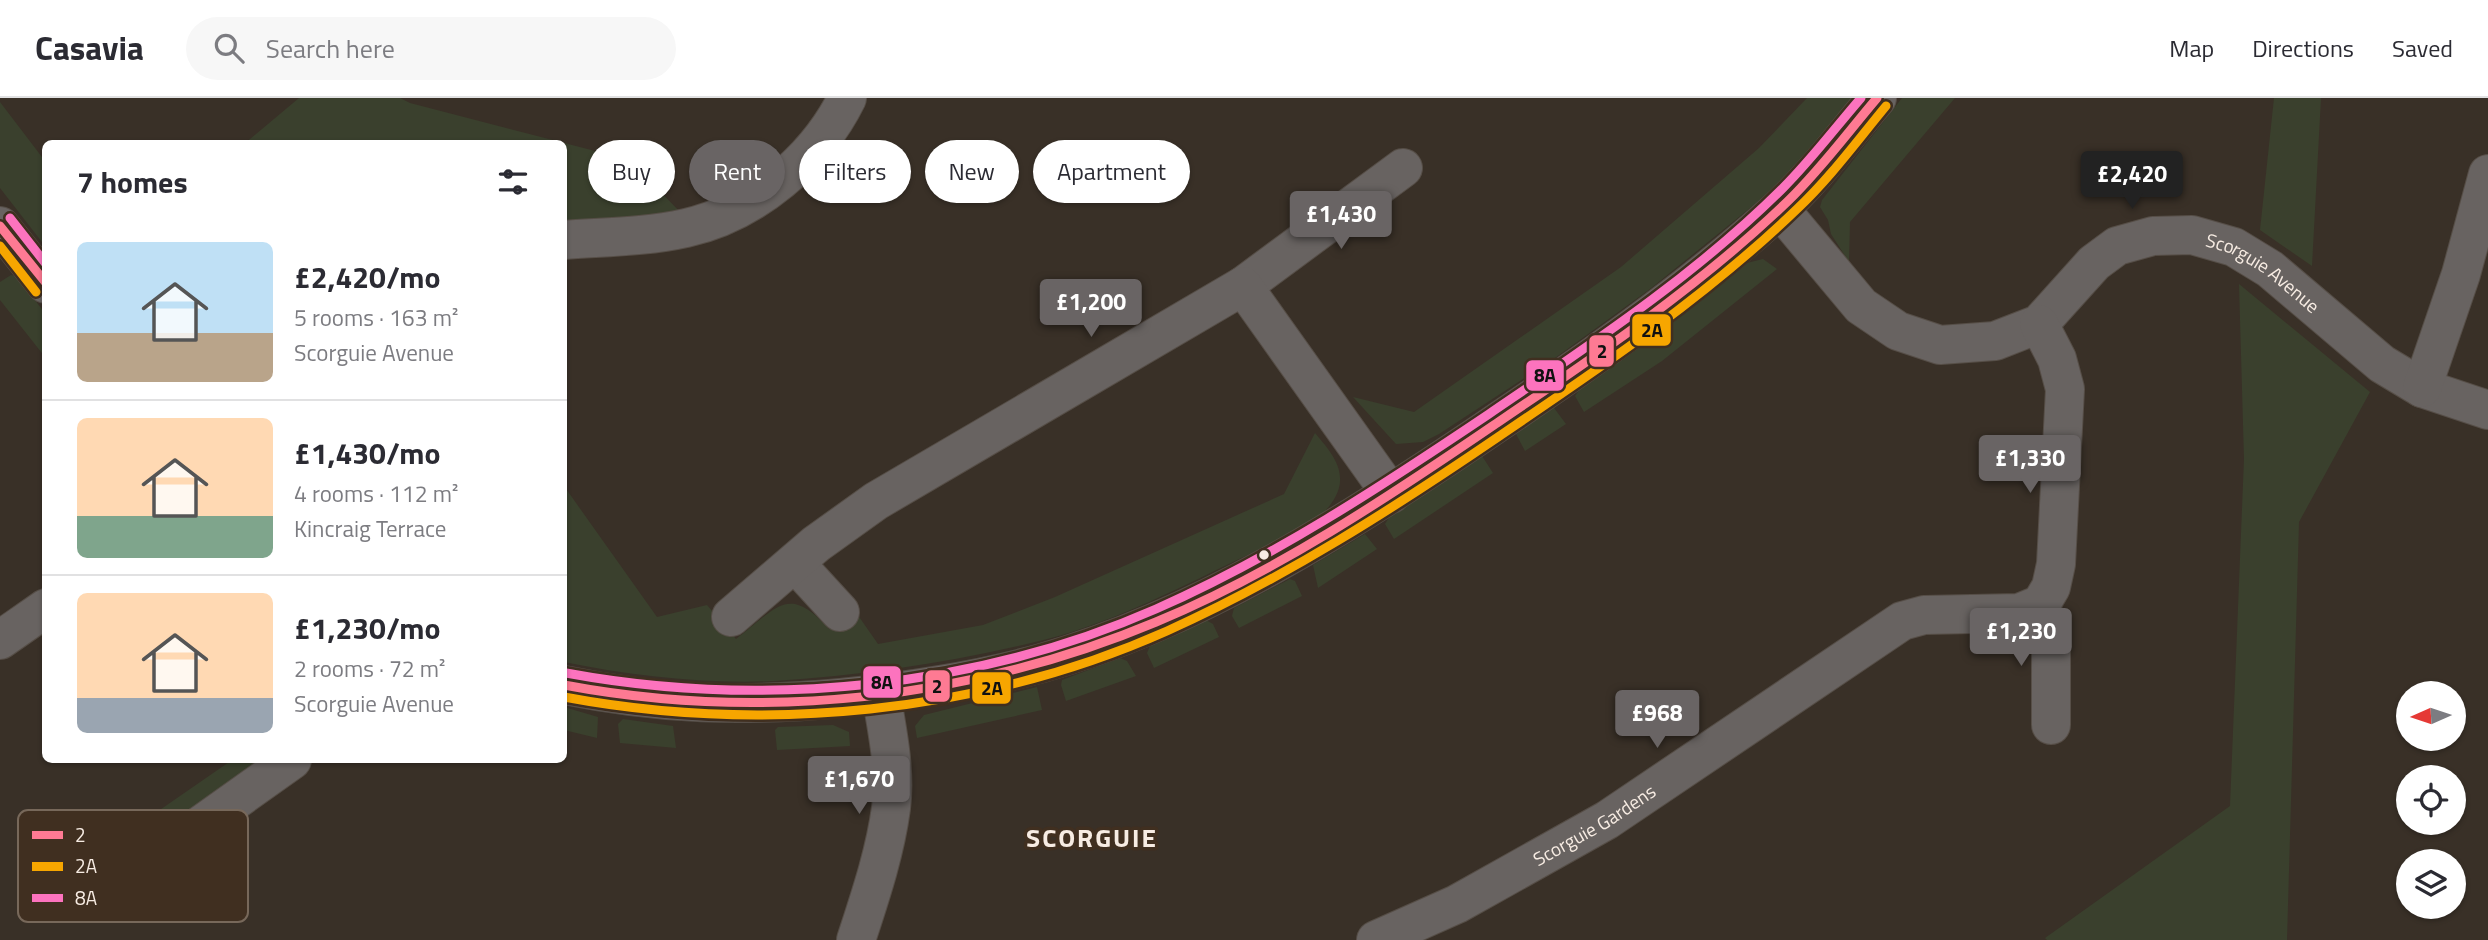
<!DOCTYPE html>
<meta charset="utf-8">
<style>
body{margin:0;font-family:"Titillium Web",sans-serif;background:#f7f7f7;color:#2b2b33;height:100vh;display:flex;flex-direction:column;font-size:26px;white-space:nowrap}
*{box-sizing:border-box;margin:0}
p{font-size:23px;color:#7c7c81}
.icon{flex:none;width:38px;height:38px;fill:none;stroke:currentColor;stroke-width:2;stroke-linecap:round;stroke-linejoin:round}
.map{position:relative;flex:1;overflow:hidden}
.side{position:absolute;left:42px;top:42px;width:525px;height:623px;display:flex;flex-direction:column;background:#fff;border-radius:10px;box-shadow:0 2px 5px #0004}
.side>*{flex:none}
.hud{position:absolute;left:588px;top:42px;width:665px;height:63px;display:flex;gap:14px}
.needle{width:46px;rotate:267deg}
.controls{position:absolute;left:2396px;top:583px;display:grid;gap:14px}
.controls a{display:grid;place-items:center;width:70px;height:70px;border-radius:50%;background:#fff;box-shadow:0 2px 5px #0004;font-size:35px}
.price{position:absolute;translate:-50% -60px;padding:0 16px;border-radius:7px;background:#696464;color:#fff;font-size:23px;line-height:46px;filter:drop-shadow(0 2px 4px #0008)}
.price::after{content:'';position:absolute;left:50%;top:42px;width:21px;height:16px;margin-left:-10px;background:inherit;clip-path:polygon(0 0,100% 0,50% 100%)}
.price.selected{background:#222;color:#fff}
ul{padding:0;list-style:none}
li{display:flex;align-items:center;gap:21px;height:175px;padding:0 35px}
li+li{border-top:2px solid #e1e1e2}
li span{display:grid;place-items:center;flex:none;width:196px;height:140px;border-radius:10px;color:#555}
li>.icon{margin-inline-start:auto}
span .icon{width:84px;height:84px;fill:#fffc;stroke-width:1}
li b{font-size:30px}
h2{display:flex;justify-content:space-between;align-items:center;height:84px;padding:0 35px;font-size:30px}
.pill{padding:0 24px;border-radius:32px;background:#fff;box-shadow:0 2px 5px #0004;font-size:24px;line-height:63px}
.pill.selected{background:#696464;color:#fff}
header{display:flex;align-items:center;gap:42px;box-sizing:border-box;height:98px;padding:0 35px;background:#fff;border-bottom:2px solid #e1e1e2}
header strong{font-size:33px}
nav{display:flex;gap:38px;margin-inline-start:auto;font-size:24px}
.search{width:490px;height:63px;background:#f7f7f7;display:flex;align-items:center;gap:18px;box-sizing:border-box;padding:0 24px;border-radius:38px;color:#7c7c81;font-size:26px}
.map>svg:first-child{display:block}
.green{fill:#3a402d}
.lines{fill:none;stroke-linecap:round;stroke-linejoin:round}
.minor-casing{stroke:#564e47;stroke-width:40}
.minor{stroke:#686361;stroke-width:38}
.bus-1-casing{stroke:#402f20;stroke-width:14}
.bus-2-casing{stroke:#402f20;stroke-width:14}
.bus-3-casing{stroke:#402f20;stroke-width:14}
.bus-1{stroke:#fe7a93;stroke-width:9}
.bus-2{stroke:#f7a600;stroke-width:9}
.bus-3{stroke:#fc73be;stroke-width:9}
.bus-dot{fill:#f7ece3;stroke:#402f20;stroke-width:2.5}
.labels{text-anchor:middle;stroke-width:7;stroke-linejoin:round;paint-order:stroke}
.street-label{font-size:19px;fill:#f7ece3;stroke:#402f20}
.district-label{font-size:26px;font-weight:bold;letter-spacing:2px;fill:#f7ece3;stroke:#402f20}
.key{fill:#402f20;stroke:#77685a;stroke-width:2}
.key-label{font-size:19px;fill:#f7ece3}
.line-badge{stroke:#402f20;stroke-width:2.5}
.pale-badge-label{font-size:19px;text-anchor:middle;font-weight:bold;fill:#111}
</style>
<header>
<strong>Casavia</strong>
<div class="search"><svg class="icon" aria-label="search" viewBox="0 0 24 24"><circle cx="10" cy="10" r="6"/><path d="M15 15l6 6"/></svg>Search here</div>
<nav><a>Map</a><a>Directions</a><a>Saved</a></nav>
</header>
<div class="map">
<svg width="2488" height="842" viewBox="0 0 2488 842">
<rect width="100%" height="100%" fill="#393027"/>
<!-- green -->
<path class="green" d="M299,0H400L410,5L630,62L681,115L564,123V46H244Z
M1807,0H1854L1786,79L1755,106L1650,191L1555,260L1439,336L1423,344L1396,346L1353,299L1414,314L1621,169L1759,50Z
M1902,0H1955L1850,124L1849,164L1831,136L1828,122L1820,109L1822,102Z
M2274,0H2321L2312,168L2260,132Z
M0,4L45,63V148L0,90Z
M1763,161L1777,171L1662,263L1584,314L1575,298L1582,288L1633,254L1730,174L1743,166Z
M11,177L16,178L45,215V259L0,202V184Z
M2239,186L2370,294L2299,424L2287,842H2047L2045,840L2230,708L2244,361Z
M1549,310H1554L1566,326L1525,353L1516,336Z
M1315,335C1325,347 1340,363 1340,380C1341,392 1333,405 1325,413C1301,435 1266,448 1237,462C1171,494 1103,529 1031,545C948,565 859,578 774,583C703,586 633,578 564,564V388L657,519L707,507L736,541C777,510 788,485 829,531L855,513L878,546L983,527L1055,499L1284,396Z
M1482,358L1493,375L1394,441L1385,426L1390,418Z
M1365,436L1377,451L1318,490L1313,467Z
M1290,481L1295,483L1302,498L1239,530L1232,518L1234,510Z
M1206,522L1213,526L1219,539L1154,570L1147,555L1150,548Z
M1120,560L1127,563L1136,578L1066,603L1061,587L1062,582Z
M1037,589L1042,612L917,640L915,628L924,617Z
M564,609L598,619L597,640L564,632Z
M623,621L673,628L676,650L620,645L618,626Z
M833,627L849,634L850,648L777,652L775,632L778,629Z
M232,662H269L109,774L99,754Z"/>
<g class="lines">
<defs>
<g id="minor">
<path id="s1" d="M1780,111L1861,208L1898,233L1940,247L1995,243L2039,226L2094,165L2117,148L2153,138L2192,137L2234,149L2270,171L2382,266L2422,290L2488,312"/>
<path d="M0,128L46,186"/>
<path d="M564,142C604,139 646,139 686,130C754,115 817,61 847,0"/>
<path d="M1243,188L1403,70"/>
<path d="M2422,290L2461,176L2488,76"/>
<path d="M795,465L840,514"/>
<path d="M2041,506L2051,549V627"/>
<path d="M731,519L816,446L876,403L1243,188L1391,396"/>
<path d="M0,542L46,510"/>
<path d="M564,587C662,607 741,609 841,600C908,593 977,583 1042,565C1201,520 1346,427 1482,335C1583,267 1686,195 1777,113C1814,80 1845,37 1877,0"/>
<path d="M115,788L292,662"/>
<path d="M856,842C870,799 885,755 891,710C896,674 887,631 881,596"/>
<path id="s2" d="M1376,842L1457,806L1607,722L1902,523L1924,517L2019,515L2041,506L2051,489L2056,466L2065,291L2057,261L2039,226"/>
</g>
</defs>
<!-- minor casing -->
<use href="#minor" class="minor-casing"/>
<!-- minor -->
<use href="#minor" class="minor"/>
<defs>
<path id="bus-1" d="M0,128L46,185
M564,587C761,624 970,602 1156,524C1276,474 1387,400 1494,327C1596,258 1700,188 1788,103C1821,71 1848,34 1877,0"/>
<path id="bus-2" d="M0,148L36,194
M564,599C762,636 981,616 1167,533C1285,480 1394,410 1501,337C1603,268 1708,197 1797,111C1830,80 1857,43 1886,8"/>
<path id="bus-3" d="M10,120L46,166
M566,575C761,611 974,591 1156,511C1274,459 1382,388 1489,316C1590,247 1696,177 1783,90C1811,62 1835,30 1861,0"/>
</defs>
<!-- bus-1 casing -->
<use href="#bus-1" class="bus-1-casing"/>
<!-- bus-2 casing -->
<use href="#bus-2" class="bus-2-casing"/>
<!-- bus-3 casing -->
<use href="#bus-3" class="bus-3-casing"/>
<!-- bus-1 -->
<use href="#bus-1" class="bus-1"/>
<!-- bus-2 -->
<use href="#bus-2" class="bus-2"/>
<!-- bus-3 -->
<use href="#bus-3" class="bus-3"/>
</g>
<!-- markers -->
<circle class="bus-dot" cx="1264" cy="457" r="6"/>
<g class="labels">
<!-- street labels -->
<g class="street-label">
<text dy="7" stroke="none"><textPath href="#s1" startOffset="586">Scorguie Avenue</textPath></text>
<text dy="7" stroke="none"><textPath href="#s2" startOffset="247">Scorguie Gardens</textPath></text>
</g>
<!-- district labels -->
<g class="district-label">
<text x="1092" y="749">SCORGUIE</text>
</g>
</g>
<!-- legend -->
<rect x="18" y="712" width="230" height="112" rx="10" class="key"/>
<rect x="32" y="733" width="31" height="8" fill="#fe7a93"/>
<rect x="32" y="764" width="31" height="9" fill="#f7a600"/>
<rect x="32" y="796" width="31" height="8" fill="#fc73be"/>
<g class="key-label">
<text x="75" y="744">2</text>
<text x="75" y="775">2A</text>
<text x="75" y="807">8A</text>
</g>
<g class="line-badge">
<rect x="1631" y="215" width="41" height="34" rx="7" fill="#f7a600"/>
<rect x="1588" y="236" width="27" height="34" rx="7" fill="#fe7a93"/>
<rect x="1525" y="261" width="40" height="33" rx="7" fill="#fc73be"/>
<rect x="862" y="567" width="40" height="34" rx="7" fill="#fc73be"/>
<rect x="924" y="571" width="27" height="34" rx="7" fill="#fe7a93"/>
<rect x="971" y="573" width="41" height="34" rx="7" fill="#f7a600"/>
</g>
<g class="pale-badge-label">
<text x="1652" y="239">2A</text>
<text x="1602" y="260">2</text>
<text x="1545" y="284">8A</text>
<text x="882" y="591">8A</text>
<text x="937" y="595">2</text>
<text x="992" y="597">2A</text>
</g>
</svg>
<div class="controls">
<a><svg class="needle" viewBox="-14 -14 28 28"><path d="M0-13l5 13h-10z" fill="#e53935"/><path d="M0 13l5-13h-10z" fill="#7c7c81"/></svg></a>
<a><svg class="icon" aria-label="locate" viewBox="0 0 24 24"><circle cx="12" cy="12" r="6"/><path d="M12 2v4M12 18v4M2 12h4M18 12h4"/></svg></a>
<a><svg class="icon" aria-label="layers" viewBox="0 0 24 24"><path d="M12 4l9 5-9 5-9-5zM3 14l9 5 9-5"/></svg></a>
</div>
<b class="price selected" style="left:2132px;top:113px">£2,420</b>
<b class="price" style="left:1341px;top:153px">£1,430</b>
<b class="price" style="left:1091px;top:241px">£1,200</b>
<b class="price" style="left:2030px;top:397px">£1,330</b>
<b class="price" style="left:2021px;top:570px">£1,230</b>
<b class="price" style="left:1657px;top:652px">£968</b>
<b class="price" style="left:859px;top:718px">£1,670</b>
<div class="hud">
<a class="pill">Buy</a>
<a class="pill selected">Rent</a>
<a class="pill">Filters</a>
<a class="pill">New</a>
<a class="pill">Apartment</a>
</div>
<section class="side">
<h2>7 homes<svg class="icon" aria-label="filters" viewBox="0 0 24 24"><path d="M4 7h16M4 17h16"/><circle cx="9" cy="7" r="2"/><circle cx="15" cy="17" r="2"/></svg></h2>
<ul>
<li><span style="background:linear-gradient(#bfe0f5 65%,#b9a48a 0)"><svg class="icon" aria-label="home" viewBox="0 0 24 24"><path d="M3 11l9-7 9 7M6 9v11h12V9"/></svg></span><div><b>£2,420/mo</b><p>5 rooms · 163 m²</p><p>Scorguie Avenue</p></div></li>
<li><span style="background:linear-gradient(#ffd9b3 70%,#7fa58c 0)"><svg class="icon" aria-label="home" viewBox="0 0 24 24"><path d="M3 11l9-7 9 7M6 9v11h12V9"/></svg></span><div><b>£1,430/mo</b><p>4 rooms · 112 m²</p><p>Kincraig Terrace</p></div></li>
<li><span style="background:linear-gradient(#ffd9b3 75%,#9aa5b1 0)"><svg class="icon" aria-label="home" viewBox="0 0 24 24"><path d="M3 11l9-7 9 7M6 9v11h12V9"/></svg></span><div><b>£1,230/mo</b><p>2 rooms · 72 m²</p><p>Scorguie Avenue</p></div></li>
</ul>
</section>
</div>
